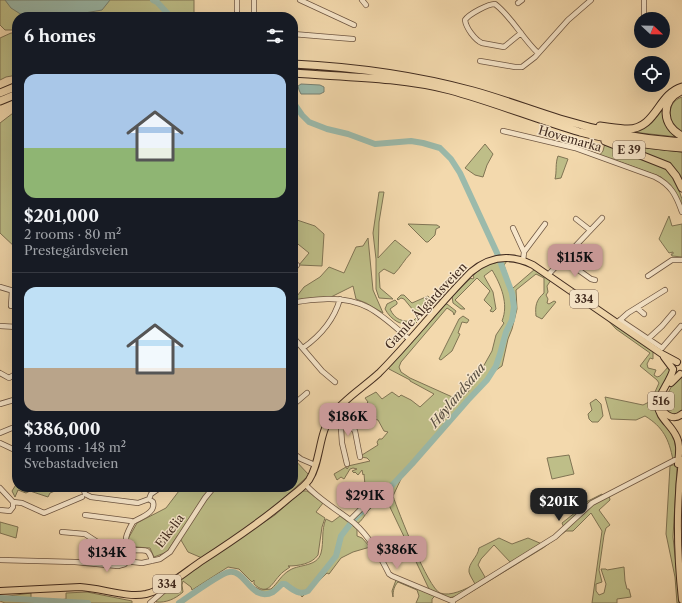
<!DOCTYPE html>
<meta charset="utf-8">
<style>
body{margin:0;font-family:"Libre Caslon Text",serif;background:#20242c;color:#f1f3f6;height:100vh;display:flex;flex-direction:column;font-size:15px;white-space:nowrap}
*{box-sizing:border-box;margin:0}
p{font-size:13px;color:#9ea1a6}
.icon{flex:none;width:22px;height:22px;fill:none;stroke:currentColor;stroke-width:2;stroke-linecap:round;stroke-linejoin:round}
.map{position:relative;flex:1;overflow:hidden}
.drawer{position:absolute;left:12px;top:12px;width:286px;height:480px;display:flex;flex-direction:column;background:#171b24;border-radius:16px;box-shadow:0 4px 16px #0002}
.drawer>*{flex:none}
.needle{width:26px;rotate:112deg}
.tools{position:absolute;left:634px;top:12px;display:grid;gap:8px}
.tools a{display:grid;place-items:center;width:36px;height:36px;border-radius:50%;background:#171b24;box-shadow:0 4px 16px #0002;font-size:20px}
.price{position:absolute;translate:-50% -34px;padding:0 9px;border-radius:8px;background:#c59692;color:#111;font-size:13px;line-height:26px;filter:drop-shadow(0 1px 2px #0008)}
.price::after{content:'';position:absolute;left:50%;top:24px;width:12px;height:9px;margin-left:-6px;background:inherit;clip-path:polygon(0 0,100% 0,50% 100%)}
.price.active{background:#222;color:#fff}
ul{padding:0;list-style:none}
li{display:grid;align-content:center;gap:8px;height:212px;padding:0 12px}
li+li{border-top:1px solid #363941}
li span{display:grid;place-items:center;height:124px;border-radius:12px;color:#555}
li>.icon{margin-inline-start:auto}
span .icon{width:72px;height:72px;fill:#fffc;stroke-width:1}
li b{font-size:17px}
h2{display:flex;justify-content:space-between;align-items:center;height:48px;padding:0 12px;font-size:17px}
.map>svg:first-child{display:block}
.green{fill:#bebe88;stroke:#807454}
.water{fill:#9bbaab;stroke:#778173}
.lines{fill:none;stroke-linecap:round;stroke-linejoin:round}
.river{stroke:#9bbaab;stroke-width:6}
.minor-casing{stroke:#6e5642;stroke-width:6}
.major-casing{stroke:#412b1f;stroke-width:8}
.highway-casing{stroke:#412b1f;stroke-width:9}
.minor{stroke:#f7e6ca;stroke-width:4.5}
.major{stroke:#f3d9ad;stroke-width:6}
.highway{stroke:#f3d9ad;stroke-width:7}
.labels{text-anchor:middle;stroke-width:3;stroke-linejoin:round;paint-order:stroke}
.shield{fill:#f7e6ca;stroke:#786352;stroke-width:1}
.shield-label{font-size:11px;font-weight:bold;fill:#412b1f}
.street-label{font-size:12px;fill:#412b1f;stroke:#f7e6ca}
.water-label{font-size:13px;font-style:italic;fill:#584f42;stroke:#f7e6ca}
</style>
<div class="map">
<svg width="682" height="603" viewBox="0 0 682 603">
<rect width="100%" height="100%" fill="#f3d9ad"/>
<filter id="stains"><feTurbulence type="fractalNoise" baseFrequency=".005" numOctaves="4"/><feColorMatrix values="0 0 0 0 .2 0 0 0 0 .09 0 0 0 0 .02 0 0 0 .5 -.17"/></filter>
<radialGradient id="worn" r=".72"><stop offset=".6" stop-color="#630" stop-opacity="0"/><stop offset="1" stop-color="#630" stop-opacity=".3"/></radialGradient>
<!-- green -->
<path class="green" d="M0,0H194V17H17V30H5L0,25Z
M11,33H17V75L6,77L0,80V38Z
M682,97V134C668,126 664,103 682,97Z
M664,104V110L678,136L677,137L632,132Z
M17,110V249L0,233V123Z
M605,143L664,166L675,179L682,199V206L672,187L661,177L612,159L610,160L599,156L603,151Z
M485,144L493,154L487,165L483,177L475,175L465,168Z
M619,144L645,148L682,152V185L677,175Z
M558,156L568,159L561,178L555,179C557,171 555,164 558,156Z
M379,192H384L379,222L378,258L395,240L411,253C404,260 401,267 394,274L384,269L379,273L380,288L393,299L379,298L376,289V259L373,233Z
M669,216L672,226L682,224V257L672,256L671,254H673V252L669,253L659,239Z
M297,220L315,226L324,234L322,266L299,265L309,253L293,240V222Z
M408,224L437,225L440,227L436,229L435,235L428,242H426Z
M368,238L373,290L383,313L366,303L356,299L353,286L331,297L294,300L304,287L320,277L329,267L344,273L356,247L363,246Z
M507,261L504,265L511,287L513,288L535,269L551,280L547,286L548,292L546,295L548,299L547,303L549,304L554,301L556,302L542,319L536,316C535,306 536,300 544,293V278L536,274L516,290L517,309L512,329L508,339L502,366L496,370L401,479L393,496C398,511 428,588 440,593C450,597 466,589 475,584C473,580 470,576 469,572C468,563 478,557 479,548L499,538L512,544L528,538L542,544L511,563L494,545L481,559L478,565L485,577L484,579L461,594L453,597L448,598L429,589L388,503L382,501C377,504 372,506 368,511C364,516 362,521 357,524L353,521L369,503L380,495L379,490L365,485L364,474L363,475L362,470L358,475L355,472L354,473L352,471L357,469L353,468L350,469L344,479L341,477L337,480L334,474L346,467L347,469L348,468V466L370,461L367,458L361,457L362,455L378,445L377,442L379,439H382L388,432L384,431L378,420L374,419L376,416L364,406L368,402L365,398L376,392L382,399L392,392L399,397L401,395L411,400L420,407L434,394L410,381V380L389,369L388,368L445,304H447L456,311L454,315L453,312L447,308L401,362L399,367L401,372L410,378L459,400L467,392H468L470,388L467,387L470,381L474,383L492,351L496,335L504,323L502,321C509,304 501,285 492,270L484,276L493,292L496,309L493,312L490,311L492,308L484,300L490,291L477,278L455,300L465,309H461L453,303L452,296L471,278L472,279L474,278L473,276C484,264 491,263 507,261Z
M443,292L444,294L414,325C401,326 391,320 385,309L387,304L395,300L397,302V304L390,309C395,320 403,322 413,321L418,316L404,299L401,298L398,300L397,299L401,295H404L412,303L428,296L433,302Z
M463,316L469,320L467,323L462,322L458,333L460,334L452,351L441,360L439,359L459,319Z
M604,316L653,351V359L650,358L647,364L648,368L656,370L654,375L657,377L660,376L669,366L670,372L657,398L677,443V456L673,460C669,439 663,427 645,416L636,420L611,419L605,397L643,405L651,401L659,383L657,380L640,366L650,353L616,329Z
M682,375V411L673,415L665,410L663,402L674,382Z
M596,399L601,404L603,416L598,422H592L589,419L588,414L592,410L590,403Z
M569,455L574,474L552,479L547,458Z
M293,458L309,475L261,519L202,558L188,552L178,535L167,552L154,557L150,548L136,547L128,539L137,523L166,508L182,487H293Z
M676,464L677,467L673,537L680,603H677L675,577L666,534L670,466Z
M17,483V487H65L50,493L48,497L30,491L26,493L18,490L15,497L12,491Z
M302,491H307L323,503L316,512L325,518L322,527L318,555C312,564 298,566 288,566L290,567C286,570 282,572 279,576C271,585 267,596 254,584V580L252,582L239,569L228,567L192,590L191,587L183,581L182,585L183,592C175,599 166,603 156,602V600L180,578L275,515Z
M602,494L605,497L609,495L610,500L599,510L610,525L606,528L604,535L599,570L602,582L596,584V591L599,595L604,593L606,584L601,569H606L607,570L624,567L625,581L627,589H629L631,597L617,599V603H592L602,531L591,513L573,531H566L543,548L461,598L565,530L562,523L581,508L586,502Z
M340,516L357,529V536L362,538L370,547L353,552L341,558L329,574L327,573L302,597L299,592L286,584C272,584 271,603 252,589L253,586L261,590L271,589C278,583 281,575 290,570C300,564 317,567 321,553C324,542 321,530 326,519L332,522Z
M0,522L18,527L16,538L0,533Z
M396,580L435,596L432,599V603H416L419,596L417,590L398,582C394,586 393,591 393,597L392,591Z
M87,592L132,601V603H60V600L66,599V593Z
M31,593V600L46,601L48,603H5L0,601L1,597Z"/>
<!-- water -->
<path class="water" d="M5,0H110L102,10L79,14L49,13L30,16L22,15L11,8Z
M301,84L320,85L324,87V92L320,94H301L299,90L298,86Z"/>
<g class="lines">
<!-- river -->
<path class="river" d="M153,0L157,2L171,17
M0,598L88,603
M179,603C188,597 221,573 229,572C246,569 251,603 273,592C276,590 279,587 282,584H285C292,589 299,596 308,591L336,556L341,536L354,519L372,502L381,497L412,464L468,400L487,380L496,366L500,354L506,332L512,320L514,307L512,293L497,253L460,173L451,159L440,148L423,143L411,141L375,144L348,134L327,129L309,122L302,115L293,102"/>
<defs>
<path id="minor" d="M237,0V11
M300,0L354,25
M362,0L366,5
M644,0V19
M518,3L522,0
M254,17V0
M521,33L504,47L482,43C475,40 466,28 465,20C469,14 488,4 495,4C512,17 522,38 538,53
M293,34L353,39
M480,61L515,67H522L535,57L568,20L591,0
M503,131L575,148L655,177C671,185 676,195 682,212
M576,219L590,230
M513,228L524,252L523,261
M524,252L545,224
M563,259L591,279L595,280
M293,270L297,265
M548,275L602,218
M648,276L672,260H682
M0,287L17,292
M293,303C304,300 315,300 327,299C366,298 381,315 409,339
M11,306L12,291
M637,308L644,314
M620,320L662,348L681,326
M618,322L628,313L665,290
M0,326L17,327
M293,337L322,371L335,382
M648,339L662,326L673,313
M303,348C320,336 334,320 340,299
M0,373L9,378L17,373
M0,404L17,399
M293,405L307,393
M338,409L340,413L342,443L347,464
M340,413L355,431L360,457
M0,433L12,428
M0,443L17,451
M293,453L301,459L315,465
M305,484C319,500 338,510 354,523C370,537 380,556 389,574L392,576L452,601L453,603
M83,487L85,494L91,497L138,503L149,499L153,502C156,513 141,517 133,522
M0,488L13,502L22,503L44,513L82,497
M149,499L151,494L161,487
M0,510L10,511L13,507V502
M85,515L131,521L133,522C128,531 121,542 131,550C143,552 148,545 152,561
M350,520L369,501
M62,532L85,534L108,549L133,562L142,563L160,559L170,552L205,498L214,487
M0,560L75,562L118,566L125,564L127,559
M452,601L555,537L592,503L675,460
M150,603L167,588"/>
<path id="major" d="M664,357L673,369
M673,370C670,382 658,394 658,405C658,417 670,424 675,434C681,443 679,454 678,464
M671,383L680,374
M662,409C667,417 675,420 682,414
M682,460C676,506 677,553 682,600
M0,591L80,587C101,588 126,598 146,594C166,589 184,573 200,562C231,542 261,522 289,498C295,493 304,487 309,480C321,462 318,434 332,415C345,398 364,387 379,373C411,341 439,304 471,272C490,256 511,254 533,265L662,354L677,362"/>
<path id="highway" d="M293,64C354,67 414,75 473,91C502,99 531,110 560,119C599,131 641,139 682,142
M293,73C345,77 399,77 450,90C494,102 536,119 580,132C614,141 648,145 682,148
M681,91C660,101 662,126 682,136
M0,93L17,86
M0,101L17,94
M600,126C609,127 619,129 628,129C656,129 658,94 682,87
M605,141L668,166L676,176L682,188"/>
</defs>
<!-- minor casing -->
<use href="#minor" class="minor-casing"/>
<!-- major casing -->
<use href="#major" class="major-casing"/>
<!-- highway casing -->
<use href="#highway" class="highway-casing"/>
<!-- minor -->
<use href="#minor" class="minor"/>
<!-- major -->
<use href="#major" class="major"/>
<!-- highway -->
<use href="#highway" class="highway"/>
</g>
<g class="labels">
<!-- shield labels -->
<g class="shield">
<rect x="613" y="141" width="32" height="18" rx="3"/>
<rect x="570" y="290" width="28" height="18" rx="3"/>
<rect x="648" y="392" width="26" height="18" rx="3"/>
<rect x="153" y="575" width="28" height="18" rx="3"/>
</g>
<g class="shield-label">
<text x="629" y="154">E 39</text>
<text x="584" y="303">334</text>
<text x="661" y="405">516</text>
<text x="167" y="588">334</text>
</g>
<!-- street labels -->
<g class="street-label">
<text transform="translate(570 139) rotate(16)" y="4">Hovemarka</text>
<text transform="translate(426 306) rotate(-47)" y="4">Gamle Ålgårdsveien</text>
<text transform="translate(170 531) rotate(-53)" y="4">Eikelia</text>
</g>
<!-- water labels -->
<g class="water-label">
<text transform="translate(457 395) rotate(-50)" y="5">Høylandsåna</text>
</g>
</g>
<rect width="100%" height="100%" filter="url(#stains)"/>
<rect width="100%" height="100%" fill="url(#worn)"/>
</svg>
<div class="tools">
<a><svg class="needle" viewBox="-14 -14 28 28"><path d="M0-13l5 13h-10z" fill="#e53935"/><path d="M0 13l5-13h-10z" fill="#9ea1a6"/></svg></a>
<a><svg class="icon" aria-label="locate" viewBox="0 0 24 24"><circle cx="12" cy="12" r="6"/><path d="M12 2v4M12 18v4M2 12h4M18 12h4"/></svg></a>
</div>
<b class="price" style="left:575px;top:278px">$115K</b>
<b class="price" style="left:348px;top:437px">$186K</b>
<b class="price" style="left:365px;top:516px">$291K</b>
<b class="price active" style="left:559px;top:522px">$201K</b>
<b class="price" style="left:397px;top:570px">$386K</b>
<b class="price" style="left:107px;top:573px">$134K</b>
<section class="drawer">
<h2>6 homes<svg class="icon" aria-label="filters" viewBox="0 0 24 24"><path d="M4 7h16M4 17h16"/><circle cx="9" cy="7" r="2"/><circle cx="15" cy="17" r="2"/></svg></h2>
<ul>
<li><span style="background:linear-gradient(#a9c7e8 60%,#8fb573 0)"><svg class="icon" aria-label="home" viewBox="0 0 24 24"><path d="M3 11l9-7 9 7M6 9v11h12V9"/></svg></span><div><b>$201,000</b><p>2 rooms · 80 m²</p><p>Prestegårdsveien</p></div></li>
<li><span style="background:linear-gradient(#bfe0f5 65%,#b9a48a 0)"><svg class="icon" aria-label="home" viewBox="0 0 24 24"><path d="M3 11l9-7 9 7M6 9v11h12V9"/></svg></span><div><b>$386,000</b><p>4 rooms · 148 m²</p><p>Svebastadveien</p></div></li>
</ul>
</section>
</div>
